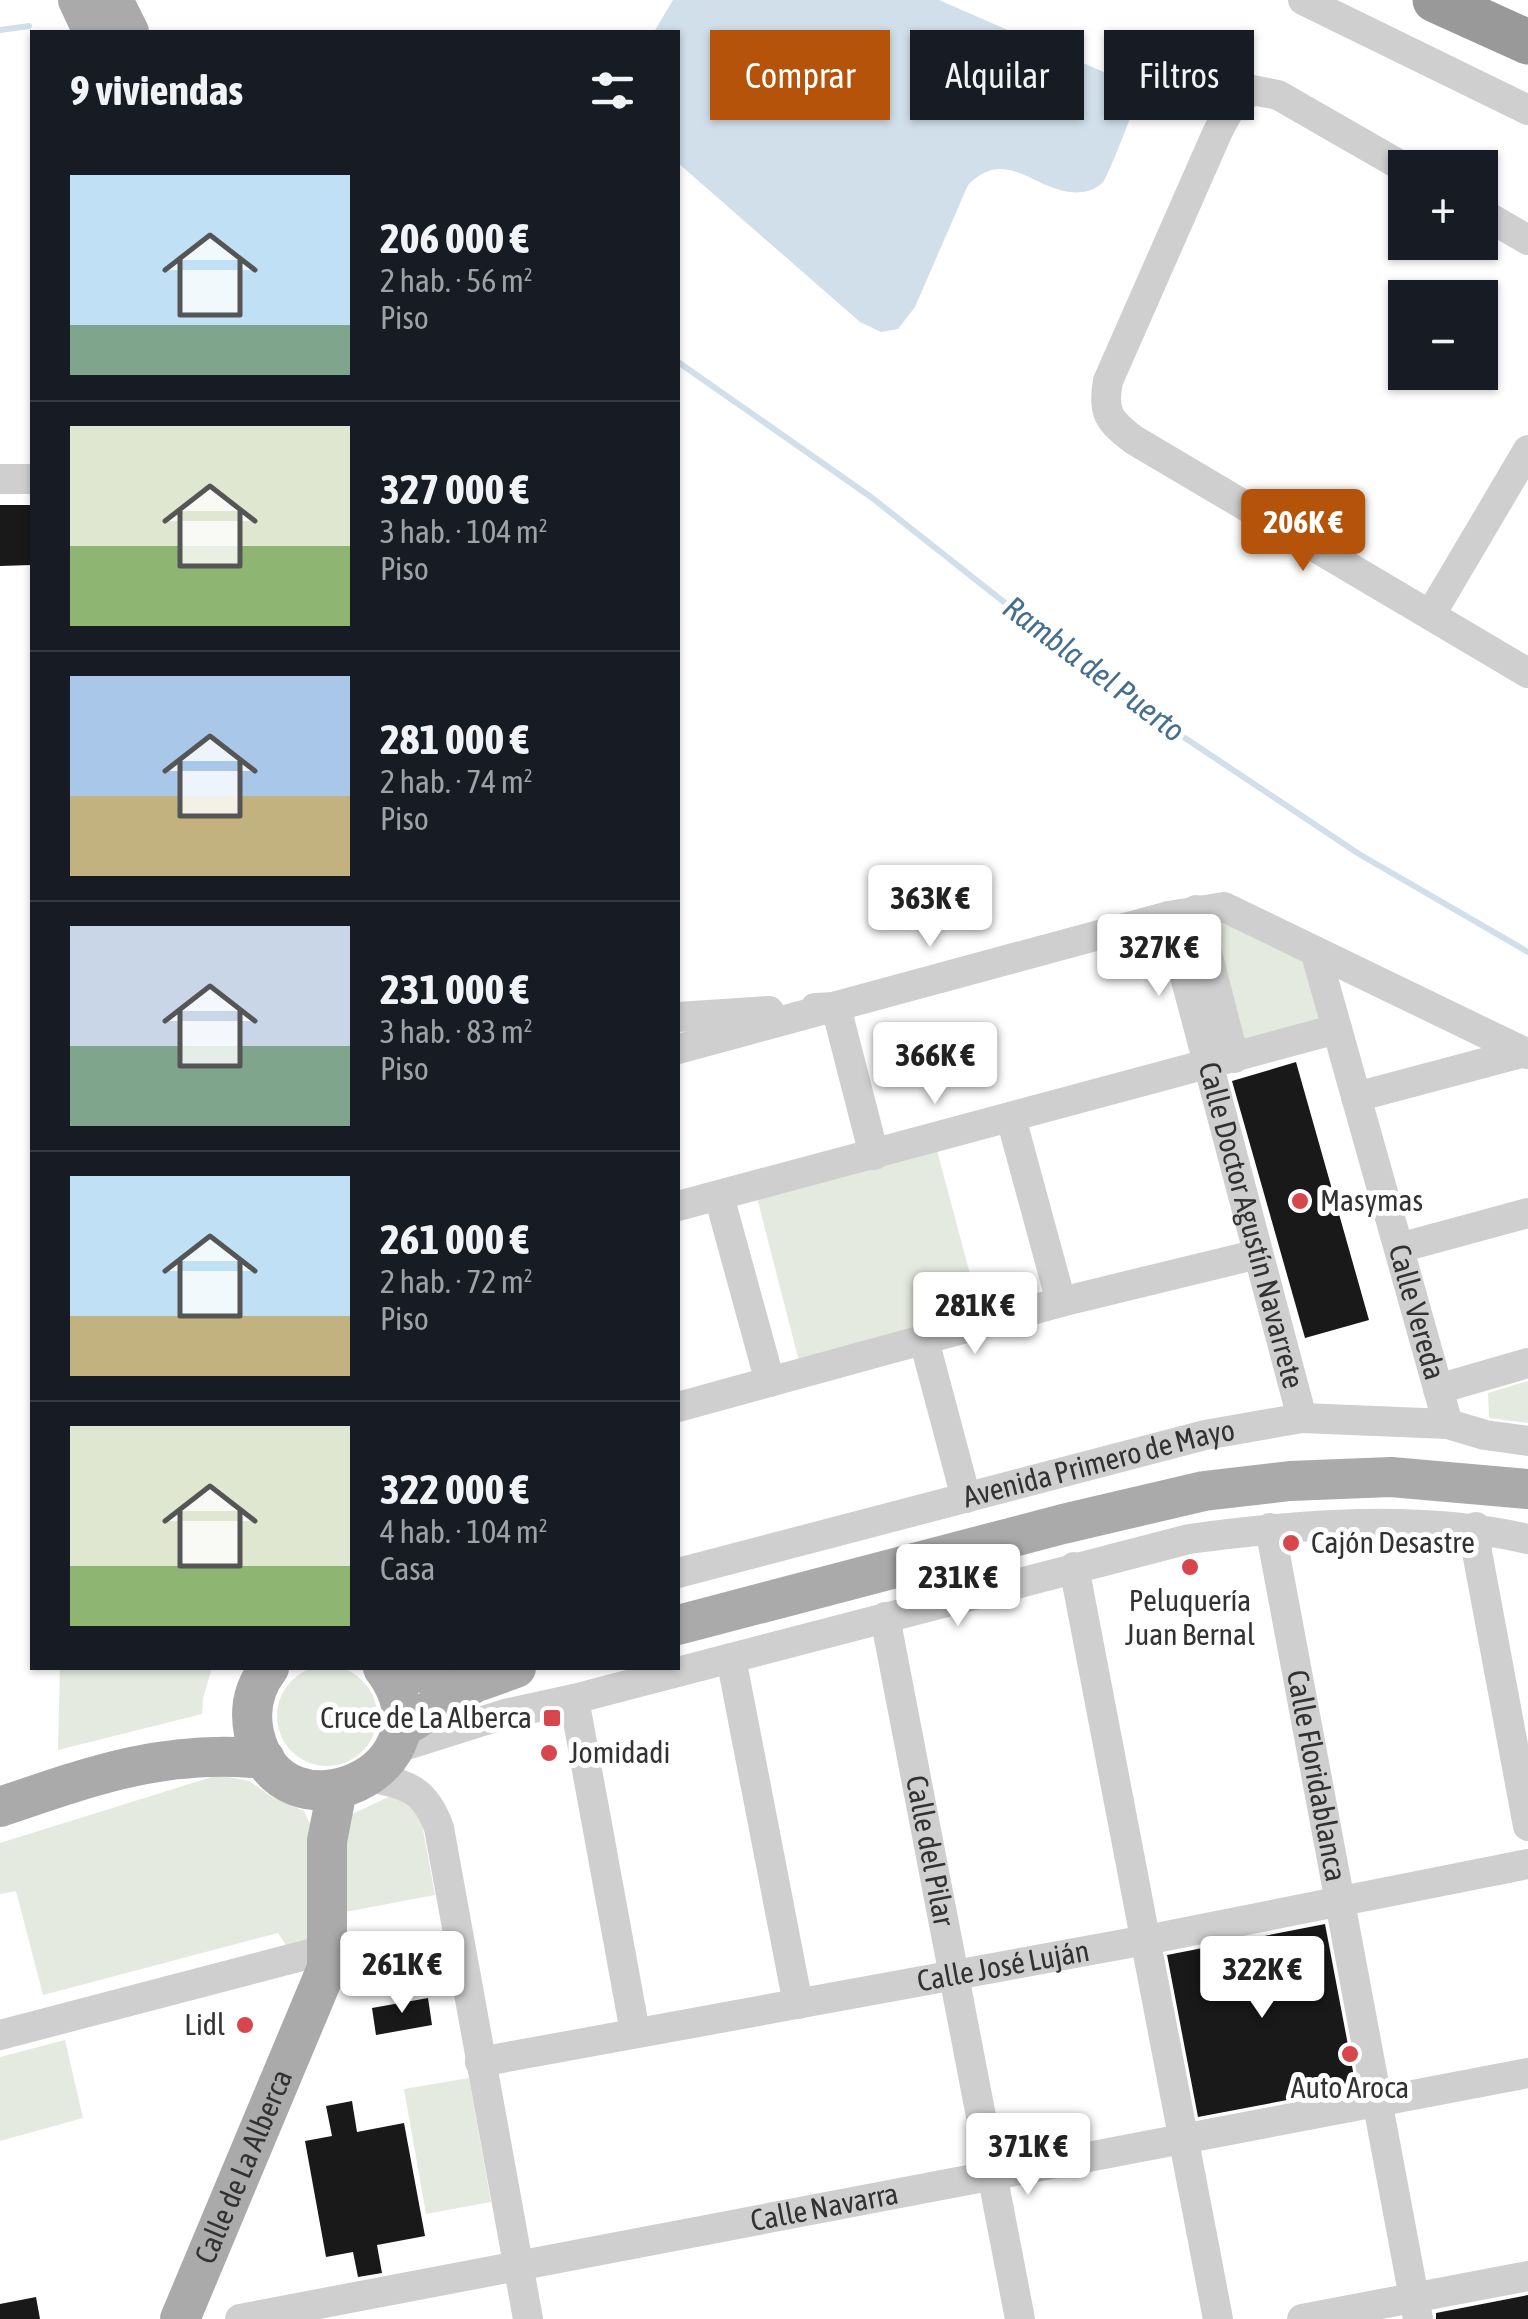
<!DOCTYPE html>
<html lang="es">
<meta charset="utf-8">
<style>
body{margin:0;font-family:"Asap Condensed",sans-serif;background:#20242c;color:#f1f3f6;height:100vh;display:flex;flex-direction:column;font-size:38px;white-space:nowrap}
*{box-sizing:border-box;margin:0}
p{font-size:32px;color:#9ea1a6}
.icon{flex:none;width:55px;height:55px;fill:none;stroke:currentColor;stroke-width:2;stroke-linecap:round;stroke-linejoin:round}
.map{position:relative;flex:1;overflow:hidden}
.panel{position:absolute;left:30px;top:30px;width:650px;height:1640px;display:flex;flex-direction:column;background:#171b24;border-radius:0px;box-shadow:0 2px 8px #0004}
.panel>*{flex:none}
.top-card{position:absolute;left:710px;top:30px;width:668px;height:90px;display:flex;gap:20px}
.fabs{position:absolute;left:1388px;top:150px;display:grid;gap:20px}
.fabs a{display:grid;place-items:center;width:110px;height:110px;border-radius:0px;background:#171b24;box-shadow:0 2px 8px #0004;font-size:50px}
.price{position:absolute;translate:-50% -85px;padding:0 22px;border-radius:10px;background:#fff;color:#222;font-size:32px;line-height:65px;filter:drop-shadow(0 2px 5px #0008)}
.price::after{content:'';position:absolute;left:50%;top:60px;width:30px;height:22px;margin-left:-15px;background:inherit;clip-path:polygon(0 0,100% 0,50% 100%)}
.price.selected{background:#b45309;color:#fff}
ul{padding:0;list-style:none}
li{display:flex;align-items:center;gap:30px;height:250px;padding:0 40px}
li+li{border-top:2px solid #363941}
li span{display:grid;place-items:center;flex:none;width:280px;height:200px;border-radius:0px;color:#555}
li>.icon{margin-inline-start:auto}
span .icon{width:120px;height:120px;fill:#fffc;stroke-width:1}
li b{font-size:42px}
h2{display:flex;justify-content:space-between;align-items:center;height:120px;padding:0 40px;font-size:42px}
.chip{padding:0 35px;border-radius:0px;background:#171b24;box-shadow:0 2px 8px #0004;font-size:35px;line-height:90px}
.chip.selected{background:#b45309;color:#fff}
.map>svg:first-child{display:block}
.green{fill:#e4eadf}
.water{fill:#d0dfea}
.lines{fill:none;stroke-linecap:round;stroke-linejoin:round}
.stream{stroke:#d0dfea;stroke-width:6}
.building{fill:#191919}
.minor{stroke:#cfcfcf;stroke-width:30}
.major{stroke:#aaa;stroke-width:40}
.highway{stroke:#999;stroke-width:45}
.poi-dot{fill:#d6464c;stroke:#fff;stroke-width:4}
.labels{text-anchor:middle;stroke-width:10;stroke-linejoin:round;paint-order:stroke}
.poi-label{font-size:30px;fill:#323232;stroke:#fff;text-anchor:start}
.street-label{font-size:30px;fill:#323232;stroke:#fff}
.water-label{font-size:32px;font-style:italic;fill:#466f8d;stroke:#fff}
</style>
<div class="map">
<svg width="1528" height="2319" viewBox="0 0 1528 2319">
<rect width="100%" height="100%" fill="#fff"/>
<!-- green -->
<path class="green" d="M1196,910L1316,954L1337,1029L1234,1058Z
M934,1139L983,1323L802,1373L754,1186Z
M1528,1381V1423L1489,1418L1488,1393Z
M277 1716a50 50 0 1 1 100 0a50 50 0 1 1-100 0Z
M60,1668H212L203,1698L202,1714L58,1750Z
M218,1775L249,1781L272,1797L304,1811L314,1833L309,1939L287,1947L278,1933L43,1995L16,1891L0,1894V1843Z
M395,1794L418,1802L435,1895L345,1912L344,1828L348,1816Z
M65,2040L83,2118L0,2141V2057Z
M469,2078L491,2202L426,2214L404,2089Z"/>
<!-- water -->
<path class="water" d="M673,0H939L1122,80C1128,88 1134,97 1133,108C1132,116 1108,175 1104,181C1099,187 1090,191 1083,192C1039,198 1009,143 968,185L915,307L898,329L881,332L860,322L678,163V32H654Z"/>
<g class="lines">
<!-- stream -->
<path class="stream" d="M0,30L29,26
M678,362L871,497L1128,700L1359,854L1528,952"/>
</g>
<!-- building -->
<path class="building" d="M0,505H32V565L0,566Z
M1296,1062L1369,1320L1305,1338L1232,1081Z
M1325,1924L1356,2087L1198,2117L1167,1955Z
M428,1998L432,2025L376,2035L372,2008Z
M352,2101L357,2132L404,2123L425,2236L377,2245L382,2273L358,2277L353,2252L326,2257L305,2141L332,2136L326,2106Z
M1528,2295V2319H1436V2313Z
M36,2297L40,2319H0V2304Z"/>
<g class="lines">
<!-- minor -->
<g class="minor">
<path d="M1303,0L1528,110"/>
<path d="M1405,168L1278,95L1252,90L1232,105L1218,131L1108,381C1102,413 1109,421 1134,440L1528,673"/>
<path d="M1480,212L1528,240"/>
<path d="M0,479H32"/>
<path d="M1431,614L1528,450"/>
<path d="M1196,910L1234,1058"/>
<path id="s1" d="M1169,916L1302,1418"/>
<path id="s2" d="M1316,954L1448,1424"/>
<path d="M815,1008L836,1007L874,1155"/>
<path d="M678,1017L769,1011"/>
<path d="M678,1049L1169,916L1224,907L1528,1054"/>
<path d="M1356,1097L1525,1052"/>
<path d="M1011,1118L1061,1302"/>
<path d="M719,1196L770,1382"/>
<path d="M678,1206L1337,1029"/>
<path d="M1399,1248L1528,1213"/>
<path d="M924,1340L966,1498"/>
<path d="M1438,1389L1528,1363"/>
<path d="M678,1407L1061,1302L1258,1254"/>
<path d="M1476,1527L1477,1552L1528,1826"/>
<path id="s3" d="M1270,1528L1418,2319"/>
<path d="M1074,1567L1218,2319"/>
<path id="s4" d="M678,1573L1205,1435L1302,1418L1448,1424L1485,1435L1528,1441"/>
<path id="s5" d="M885,1617L1020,2319"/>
<path d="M731,1658L798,2004"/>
<path d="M574,1699L635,2032"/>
<path d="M394,1749L505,1714L574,1699L1189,1539C1300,1524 1418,1514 1528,1539"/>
<path d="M370,1777C408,1785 425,1789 439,1828L528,2319"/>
<path d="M0,2035L329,1949"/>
<path id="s6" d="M480,2062L1146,1940L1528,1864"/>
<path id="s7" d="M240,2319L1528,2073"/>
<path d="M1302,2319L1528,2276"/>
</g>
<!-- major -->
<g class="major">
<path d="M78,0L93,32"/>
<path d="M113,0L129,32"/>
<path d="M678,1625L1063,1524L1204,1491L1290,1481L1391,1477L1528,1489"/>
<path d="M269,1668C254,1687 249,1709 254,1733C280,1849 460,1769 383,1668"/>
<path d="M397,1668L428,1674L487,1673"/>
<path d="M400,1729L474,1683L516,1668"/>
<path d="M0,1807C90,1776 169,1748 265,1759"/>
<path id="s8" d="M180,2319L327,1968V1841L337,1790"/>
</g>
<!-- highway -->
<path class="highway" d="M1435,0L1528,42"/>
</g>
<!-- markers -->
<g class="poi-dot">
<circle cx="1300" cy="1201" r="10"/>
<circle cx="1291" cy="1543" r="10"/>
<circle cx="1190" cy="1567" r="10"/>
<rect x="542" y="1708" width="20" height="20" rx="5"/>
<circle cx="549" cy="1753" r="10"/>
<circle cx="245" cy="2025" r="10"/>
<circle cx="1350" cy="2054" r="10"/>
</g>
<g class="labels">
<!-- poi labels -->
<g class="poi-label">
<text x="1320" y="1211">Masymas</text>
<text x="1311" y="1553">Cajón Desastre</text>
<text x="1190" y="1611" text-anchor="middle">Peluquería<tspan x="1190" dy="34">Juan Bernal</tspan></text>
<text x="532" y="1728" text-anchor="end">Cruce de La Alberca</text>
<text x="569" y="1763">Jomidadi</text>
<text x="225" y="2035" text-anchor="end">Lidl</text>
<text x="1350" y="2098" text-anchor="middle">Auto Aroca</text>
</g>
<!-- street labels -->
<g class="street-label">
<text dy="10" stroke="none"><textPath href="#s1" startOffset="320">Calle Doctor Agustín Navarrete</textPath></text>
<text dy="10" stroke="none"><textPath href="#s2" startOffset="372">Calle Vereda</textPath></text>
<text dy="10" stroke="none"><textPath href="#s4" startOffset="435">Avenida Primero de Mayo</textPath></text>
<text dy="10" stroke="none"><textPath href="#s3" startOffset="252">Calle Floridablanca</textPath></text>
<text dy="10" stroke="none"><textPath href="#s5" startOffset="238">Calle del Pilar</textPath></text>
<text dy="10" stroke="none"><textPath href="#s6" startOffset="532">Calle José Luján</textPath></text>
<text dy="10" stroke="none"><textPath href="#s8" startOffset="165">Calle de La Alberca</textPath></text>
<text dy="10" stroke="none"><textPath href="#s7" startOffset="595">Calle Navarra</textPath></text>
</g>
<!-- water labels -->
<g class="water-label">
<text transform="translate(1094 669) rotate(37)" y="11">Rambla del Puerto</text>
</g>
</g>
</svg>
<div class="fabs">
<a>+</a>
<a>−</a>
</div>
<b class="price selected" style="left:1303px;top:574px">206K €</b>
<b class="price" style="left:930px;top:950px">363K €</b>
<b class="price" style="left:1159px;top:999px">327K €</b>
<b class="price" style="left:935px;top:1107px">366K €</b>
<b class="price" style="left:975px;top:1357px">281K €</b>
<b class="price" style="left:958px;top:1629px">231K €</b>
<b class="price" style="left:402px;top:2016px">261K €</b>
<b class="price" style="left:1262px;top:2021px">322K €</b>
<b class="price" style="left:1028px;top:2198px">371K €</b>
<div class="top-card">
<a class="chip selected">Comprar</a>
<a class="chip">Alquilar</a>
<a class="chip">Filtros</a>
</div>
<section class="panel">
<h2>9 viviendas<svg class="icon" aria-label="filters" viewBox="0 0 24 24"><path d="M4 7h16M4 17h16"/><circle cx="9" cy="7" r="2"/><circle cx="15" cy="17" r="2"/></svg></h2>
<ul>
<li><span style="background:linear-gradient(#bfe0f5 75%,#7fa58c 0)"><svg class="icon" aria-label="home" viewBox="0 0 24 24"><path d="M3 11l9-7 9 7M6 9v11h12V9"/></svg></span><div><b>206 000 €</b><p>2 hab. · 56 m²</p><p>Piso</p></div></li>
<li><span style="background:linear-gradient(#dfe7d0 60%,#8fb573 0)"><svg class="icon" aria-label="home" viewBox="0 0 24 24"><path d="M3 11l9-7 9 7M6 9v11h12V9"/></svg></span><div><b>327 000 €</b><p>3 hab. · 104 m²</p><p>Piso</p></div></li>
<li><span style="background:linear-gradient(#a9c7e8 60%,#c2b280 0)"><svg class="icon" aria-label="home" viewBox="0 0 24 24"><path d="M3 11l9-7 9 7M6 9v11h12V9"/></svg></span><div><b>281 000 €</b><p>2 hab. · 74 m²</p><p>Piso</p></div></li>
<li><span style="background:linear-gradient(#c9d6e8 60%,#7fa58c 0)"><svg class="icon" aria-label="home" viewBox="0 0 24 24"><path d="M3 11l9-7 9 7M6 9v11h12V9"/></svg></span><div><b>231 000 €</b><p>3 hab. · 83 m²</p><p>Piso</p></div></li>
<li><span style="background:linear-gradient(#bfe0f5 70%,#c2b280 0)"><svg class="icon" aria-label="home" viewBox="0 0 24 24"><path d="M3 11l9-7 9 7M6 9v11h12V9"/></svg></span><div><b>261 000 €</b><p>2 hab. · 72 m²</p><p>Piso</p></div></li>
<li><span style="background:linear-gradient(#dfe7d0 70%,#8fb573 0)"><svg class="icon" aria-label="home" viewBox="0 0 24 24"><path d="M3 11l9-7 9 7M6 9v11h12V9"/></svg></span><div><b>322 000 €</b><p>4 hab. · 104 m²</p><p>Casa</p></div></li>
</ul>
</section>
</div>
